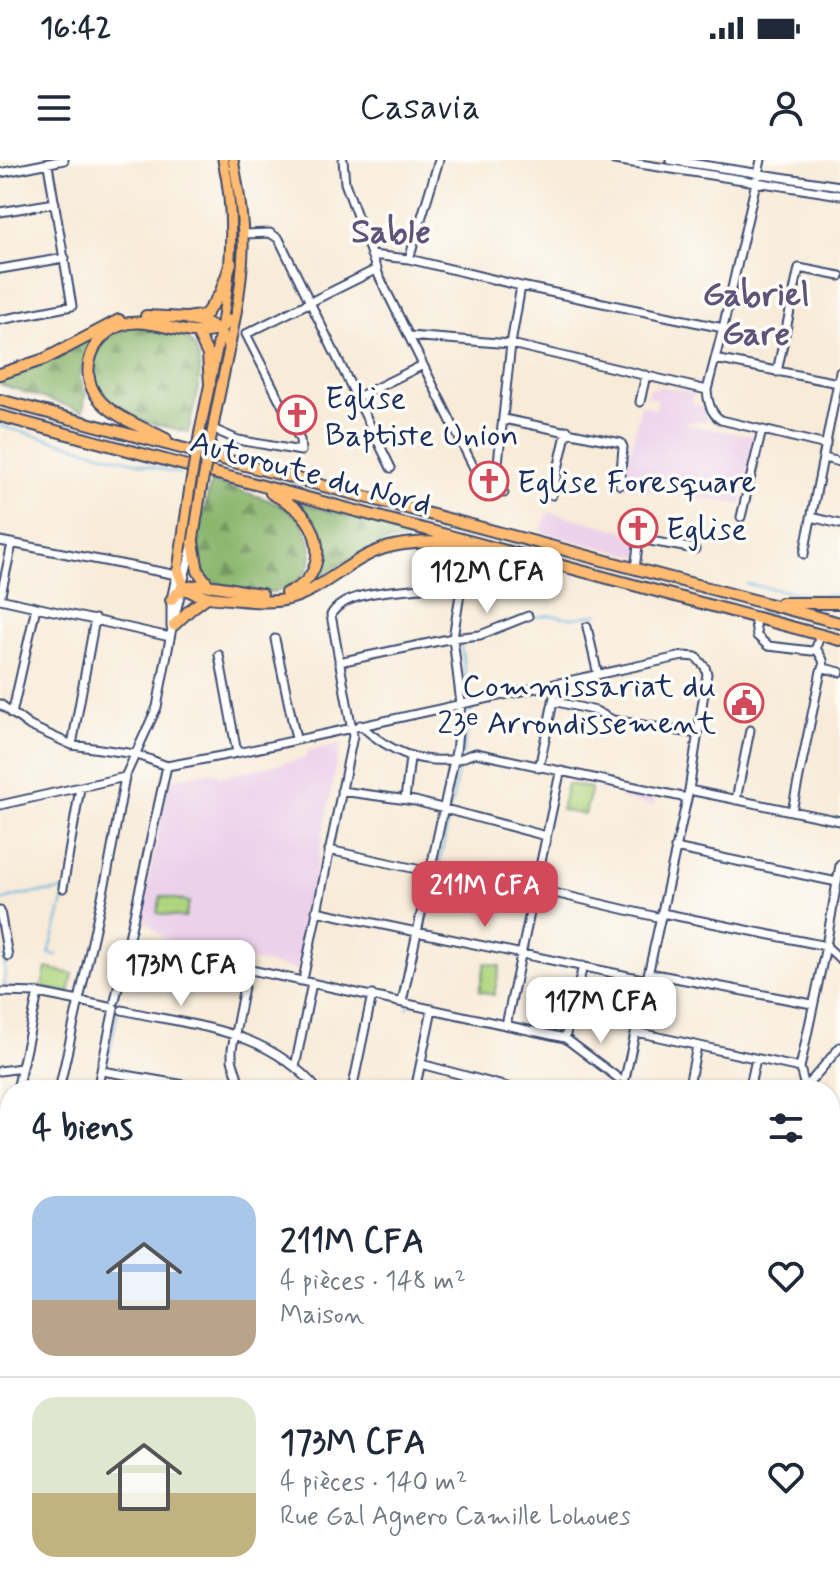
<!DOCTYPE html>
<html lang="fr">
<meta charset="utf-8">
<style>
body{margin:0;font-family:Mynerve,sans-serif;background:#f2f2f3;color:#1f2937;height:100vh;display:flex;flex-direction:column;font-size:30px;white-space:nowrap}
*{box-sizing:border-box;margin:0}
p{font-size:26px;color:#747a83}
.icon{flex:none;width:44px;height:44px;fill:none;stroke:currentColor;stroke-width:2;stroke-linecap:round;stroke-linejoin:round}
.map{position:relative;flex:1;overflow:hidden}
.sheet{position:absolute;left:0px;top:920px;width:840px;height:512px;display:flex;flex-direction:column;background:#fff;border-radius:32px 32px 0 0;box-shadow:0 2px 6px #0004}
.sheet>*{flex:none}
.price{position:absolute;translate:-50% -68px;padding:0 18px;border-radius:16px;background:#fff;color:#222;font-size:26px;line-height:52px;filter:drop-shadow(0 2px 4px #0008)}
.price::after{content:'';position:absolute;left:50%;top:48px;width:24px;height:18px;margin-left:-12px;background:inherit;clip-path:polygon(0 0,100% 0,50% 100%)}
.price.selected{background:#d1495b;color:#fff}
ul{padding:0;list-style:none}
li{display:flex;align-items:center;gap:24px;height:200px;padding:0 32px}
li+li{border-top:2px solid #e0e1e3}
li span{display:grid;place-items:center;flex:none;width:224px;height:160px;border-radius:24px;color:#555}
li>.icon{margin-inline-start:auto}
span .icon{width:96px;height:96px;fill:#fffc;stroke-width:1}
li b{font-size:34px}
h2{display:flex;justify-content:space-between;align-items:center;height:96px;padding:0 32px;font-size:34px}
.status{display:flex;justify-content:space-between;align-items:center;height:56px;padding:0 40px;background:#fff;direction:ltr}
.status svg{height:22px;fill:currentColor}
header{display:flex;justify-content:space-between;align-items:center;height:104px;padding:0 32px;background:#fff;font-size:36px;font-weight:600}
.map>svg:first-child{display:block}
.built{fill:#ecd1ea}
.industrial{fill:url(#industrial-grid)}
.grass{fill:url(#grass-tufts);stroke:#65826e;stroke-width:2}
.forest{fill:url(#forest-firs);stroke:#537266;stroke-width:2}
.park{fill:url(#park-dots);stroke:#65826e;stroke-width:2}
.garden{fill:#afd57e;stroke:#65826e;stroke-width:2}
.lines{fill:none;stroke-linecap:round;stroke-linejoin:round}
.stream{stroke:#67b4e1;stroke-width:2}
.minor-casing{stroke:#3c4b70;stroke-width:11}
.major-casing{stroke:#3c4b70;stroke-width:13}
.highway-casing{stroke:#3c4b70;stroke-width:14}
.minor{stroke:#fff;stroke-width:7}
.major{stroke:#febb71;stroke-width:9}
.highway{stroke:#febb71;stroke-width:10}
.major-bridge-casing{stroke:#3c4b70;stroke-width:13;stroke-linecap:butt}
.major-bridge{stroke:#febb71;stroke-width:9}
.labels{text-anchor:middle;stroke-width:7;stroke-linejoin:round;paint-order:stroke}
.poi-label{font-size:32px;fill:#1b2f5e;stroke:#fdfcf7;text-anchor:start}
.street-label{font-size:32px;fill:#1b2f5e;stroke:#fdfcf7}
.neighbourhood-label{font-size:34px;font-weight:bold;fill:#5e547a;stroke:#fdfcf7}
</style>
<div class="status"><b>16:42</b><svg viewBox="0 0 49 12"><path d="M0 12V9h3v3zM5 12V6h3v6zM10 12V3h3v9zM15 12V0h3v12zM26 1h20v11H26zM47 4h2v5h-2z"/></svg></div>
<header><svg class="icon" aria-label="menu" viewBox="0 0 24 24"><path d="M4 6h16M4 12h16M4 18h16"/></svg>Casavia<svg class="icon" aria-label="person" viewBox="0 0 24 24"><circle cx="12" cy="8" r="4"/><path d="M4 21q1-7 8-7t8 7"/></svg></header>
<div class="map">
<svg width="840" height="1432" viewBox="0 0 840 1432">
<defs>
<pattern id="industrial-grid" width="8" height="8" patternUnits="userSpaceOnUse" patternTransform="scale(2)"><rect width="8" height="8" fill="#cbbfd5"/><path d="M0 4h8M4 0v8" fill="none" stroke="#aea4b9"/></pattern>
<pattern id="grass-tufts" width="24" height="20" patternUnits="userSpaceOnUse" patternTransform="scale(2)"><rect width="24" height="20" fill="#afd57e"/><path d="M3 7l-1-3M5 7V3M7 7l1-3M15 17l-1-3M17 17v-4M19 17l1-3" fill="none" stroke="#96b76f"/></pattern>
<pattern id="forest-firs" width="22" height="20" patternUnits="userSpaceOnUse" patternTransform="scale(2)"><rect width="22" height="20" fill="#8bb66d"/><path d="M5 1l3.5 6h-7zM16 11l3.5 6h-7z" fill="#71945d"/></pattern>
<pattern id="park-dots" width="8" height="8" patternUnits="userSpaceOnUse" patternTransform="scale(2)"><rect width="8" height="8" fill="#afd57e"/><path d="M2 2h.1M6 6h.1" fill="none" stroke="#96b76f" stroke-width="1.8" stroke-linecap="round"/></pattern>
</defs>
<rect width="100%" height="100%" fill="#fdfcf7"/>
<filter id="ink" filterUnits="userSpaceOnUse"><feTurbulence type="fractalNoise" baseFrequency=".0125" numOctaves="2"/><feDisplacementMap in="SourceGraphic" scale="16" xChannelSelector="R" yChannelSelector="G"/><feConvolveMatrix kernelMatrix="1 2 1 2 8 2 1 2 1" color-interpolation-filters="sRGB"/></filter>
<filter id="wash" filterUnits="userSpaceOnUse"><feTurbulence type="fractalNoise" baseFrequency=".006" numOctaves="4" result="noise"/><feDisplacementMap in="SourceGraphic" scale="32" xChannelSelector="R" yChannelSelector="G"/><feGaussianBlur stdDeviation="1.8" result="paint"/><feColorMatrix in="noise" values="0 0 0 0 0 0 0 0 0 0 0 0 0 0 0 0 0 1.4 0 .05"/><feComposite in="paint" operator="in"/></filter>
<g filter="url(#wash)">
<rect width="100%" height="100%" fill="#f8ebd8"/>
<!-- built -->
<path class="built" d="M662,227L693,233L691,243L705,248L706,261L687,262L688,265L754,276L741,344L669,335L622,326L641,244L655,249L658,239L647,236L649,229Z
M548,352L642,375L640,397L541,372Z
M340,584L297,810L169,782L141,758L169,620L213,611L220,617L306,598L308,591Z
M622,632L655,639L653,646L620,639Z"/>
<!-- industrial -->
<path class="industrial" d="M840,1050V1090L830,1082V1061Z"/>
<!-- grass -->
<path class="grass" d="M567,624L591,628L585,655L561,650Z
M46,808L73,814L69,833L42,827Z"/>
<!-- forest -->
<path class="forest" d="M142,165C154,168 168,169 179,174C216,190 194,243 188,272L130,258L97,234C87,188 95,176 142,165Z
M91,178L79,216L86,234L83,251L0,224V221L30,209Z
M211,322C235,330 278,339 296,356C307,366 311,382 311,395C312,403 307,411 302,417C278,444 239,428 209,421C188,392 204,354 211,322Z
M296,342L426,378L387,382L359,393L318,418C329,383 322,366 296,342Z"/>
<!-- park -->
<path class="park" d="M0,1321L5,1323L10,1367V1422H149L174,1432H0Z
M222,1422H315L311,1432H213Z"/>
<!-- garden -->
<path class="garden" d="M161,736L189,742L185,758L157,753Z
M485,803L500,806L494,835L479,831Z"/>
<g class="lines">
<!-- stream -->
<path class="stream" d="M0,266L179,314
M746,424L808,435H840
M490,475L536,457L549,455L573,458L598,454
M462,596L471,553L461,485L480,478
M451,647L460,602
M438,710L450,653
M0,741L25,734L66,730L49,794L57,795
M5,796V828L40,829L119,845L107,904
M408,848L436,716"/>
</g>
</g>
<g filter="url(#ink)">
<g class="lines">
<defs>
<path id="minor" d="M343,0L345,23L379,116L475,310
M614,0L840,35
M670,0L840,26
M761,0L723,168L707,230C708,241 710,253 721,260L826,285
M0,13L64,0
M0,52L55,43
M243,74L270,73L279,79L391,308
M371,95L409,99L521,126L723,168
M409,99L439,0
M0,109L65,98
M0,160L72,146L48,5
M409,176L511,184L707,230
M715,199L838,223
M777,212L799,108L840,116
M356,238L423,205
M640,242L646,215
M504,259L621,283L623,287L620,325
M213,269L238,280L301,291L300,280L246,174L377,109
M824,298L840,302
M504,333L496,321L511,184L521,126
M552,335L567,270
M741,357L762,270
M811,357L840,364
M0,381L177,415
M804,394L840,212
M635,408L639,379L695,389
M0,439L170,477
M0,439L12,384
M754,457L757,476L768,486L812,491L816,488L820,475
M171,467V440L177,412
M587,467L598,515
M275,479L296,579
M816,488L823,500L824,508
M219,495L237,593
M339,502L453,478L480,475L528,456
M553,541L596,551L613,560L697,574
M0,544L30,566L72,585L135,594L167,606L237,593L683,496L696,497L705,507L707,514L689,630L624,923L620,930
M12,554L36,447
M360,565C389,591 419,605 458,599C464,598 470,594 476,593L687,638
M72,585L95,459
M539,608L557,523
M689,630L840,661
M341,631L415,641L546,676
M405,639L410,598
M736,640L750,570
M0,645L125,617
M792,651L821,511L824,508L840,512
M675,688L837,722
M329,690L430,712L533,728L661,758
M840,705L826,786L840,799
M63,728L80,628
M0,751L8,796
M316,751L647,820
M662,753L826,786L800,908L805,927
M125,792L219,808L251,810L565,878L618,918
M649,813L812,844
M304,815L353,576L331,455C343,431 397,431 421,428
M0,832L38,833L114,848L97,930
M115,841L167,606
M402,842L456,591L461,544L453,478L461,428
M122,850C195,867 266,868 318,930
M506,865L560,613
M636,872L800,908
M565,878L583,806
M421,904L518,930
M295,907L312,823
M0,911L21,908
M102,911L214,930
M805,928L840,887
M17,930L38,833
M59,930L108,710L125,617L157,547L171,473L192,386
M131,930L133,917
M242,930L232,900V889L247,811
M352,930L372,835
M415,930L432,849
M459,930L467,918
M688,930L697,886
M749,930L756,899
M830,967L840,977
M0,1018L10,962
M830,1049L840,1037
M830,1089L840,1097
M0,1107L10,1106
M830,1225L840,1213
M0,1238L10,1188
M10,1285V1320
M830,1407L840,1394
M439,1422L450,1432
M669,1422L681,1432
M369,1432L378,1422
M500,1432L508,1422
M654,1432L662,1422
M810,1432L818,1422"/>
<path id="major" d="M200,271C218,180 244,92 223,0
M212,273C222,214 241,150 243,91C244,60 239,30 233,0
M193,382L201,330
M178,410L190,327"/>
<path id="highway" d="M146,156L187,158L205,155L220,134L231,103
M189,160C210,164 219,165 228,185
M197,172L208,195L210,224
M0,214L45,199L119,160
M0,240L840,463
M0,256L840,480
M166,279C136,263 82,248 89,204C91,192 97,181 107,173C140,147 177,179 213,171C222,169 227,163 234,158
M271,333C282,339 294,345 303,355C326,382 322,421 286,433
M193,382L198,411L209,426
M178,410L184,428C198,437 213,438 230,439C250,441 272,444 292,438C327,427 353,396 389,387C413,381 439,382 463,382
M171,440C191,412 234,432 262,434
M781,443H840
M174,465L191,449L207,437"/>
</defs>
<!-- minor casing -->
<use href="#minor" class="minor-casing"/>
<!-- major casing -->
<use href="#major" class="major-casing"/>
<!-- highway casing -->
<use href="#highway" class="highway-casing"/>
<!-- minor -->
<use href="#minor" class="minor"/>
<!-- major -->
<use href="#major" class="major"/>
<!-- highway -->
<use href="#highway" class="highway"/>
<defs>
<path id="major-bridge" d="M190,327L200,271
M201,330L212,273"/>
</defs>
<!-- major-bridge casing -->
<use href="#major-bridge" class="major-bridge-casing"/>
<!-- major-bridge -->
<use href="#major-bridge" class="major-bridge"/>
</g>
</g>
<!-- icons -->
<defs>
<symbol id="church-ring" viewBox="-11 -11 22 22"><circle r="9.5" fill="#fdfcf7" stroke="#d1495b" stroke-width="1.5"/><path d="M-1.2-6h2.4v3.5h3.3v2.4h-3.3V6h-2.4V-.1h-3.3v-2.4h3.3Z" fill="#d1495b"/></symbol>
<symbol id="civic-ring" viewBox="-11 -11 22 22"><circle r="9.5" fill="#fdfcf7" stroke="#d1495b" stroke-width="1.5"/><path d="M-.6-6.5H3V-4.5H.6V-3L4-1V1h2V6H-6V1h2V-1L-.6-3ZM-1.2 2.5V6h2.4V2.5Z" fill="#d1495b"/></symbol>
</defs>
<g fill-rule="evenodd">
<use href="#church-ring" x="275" y="233" width="44" height="44"/>
<use href="#church-ring" x="467" y="299" width="44" height="44"/>
<use href="#church-ring" x="616" y="346" width="44" height="44"/>
<use href="#civic-ring" x="722" y="521" width="44" height="44"/>
</g>
<g class="labels">
<!-- poi labels -->
<g class="poi-label">
<text x="325" y="248">Eglise<tspan x="325" dy="37">Baptiste Union</tspan></text>
<text x="517" y="332">Eglise Foresquare</text>
<text x="666" y="379">Eglise</text>
<text x="716" y="536" text-anchor="end">Commissariat du<tspan x="716" dy="37">23ᵉ Arrondissement</tspan></text>
</g>
<!-- street labels -->
<g class="street-label">
<text transform="translate(311 312) rotate(15)" y="11">Autoroute du Nord</text>
</g>
<!-- neighbourhood labels -->
<g class="neighbourhood-label">
<text x="391" y="82">Sable</text>
<text x="756" y="145">Gabriel<tspan x="756" dy="39">Gare</tspan></text>
</g>
</g>
</svg>
<b class="price" style="left:487px;top:455px">112M CFA</b>
<b class="price selected" style="left:485px;top:769px">211M CFA</b>
<b class="price" style="left:181px;top:848px">173M CFA</b>
<b class="price" style="left:601px;top:885px">117M CFA</b>
<section class="sheet">
<h2>4 biens<svg class="icon" aria-label="filters" viewBox="0 0 24 24"><path d="M4 7h16M4 17h16"/><circle cx="9" cy="7" r="2"/><circle cx="15" cy="17" r="2"/></svg></h2>
<ul>
<li><span style="background:linear-gradient(#a9c7e8 65%,#b9a48a 0)"><svg class="icon" aria-label="home" viewBox="0 0 24 24"><path d="M3 11l9-7 9 7M6 9v11h12V9"/></svg></span><div><b>211M CFA</b><p>4 pièces · 148 m²</p><p>Maison</p></div><svg class="icon" aria-label="heart" viewBox="0 0 24 24"><path d="M12 20l-8-8c-3-5 5-10 8-4 3-6 11-1 8 4z"/></svg></li>
<li><span style="background:linear-gradient(#dfe7d0 60%,#c2b280 0)"><svg class="icon" aria-label="home" viewBox="0 0 24 24"><path d="M3 11l9-7 9 7M6 9v11h12V9"/></svg></span><div><b>173M CFA</b><p>4 pièces · 140 m²</p><p>Rue Gal Agnero Camille Lohoues</p></div><svg class="icon" aria-label="heart" viewBox="0 0 24 24"><path d="M12 20l-8-8c-3-5 5-10 8-4 3-6 11-1 8 4z"/></svg></li>
</ul>
</section>
</div>
